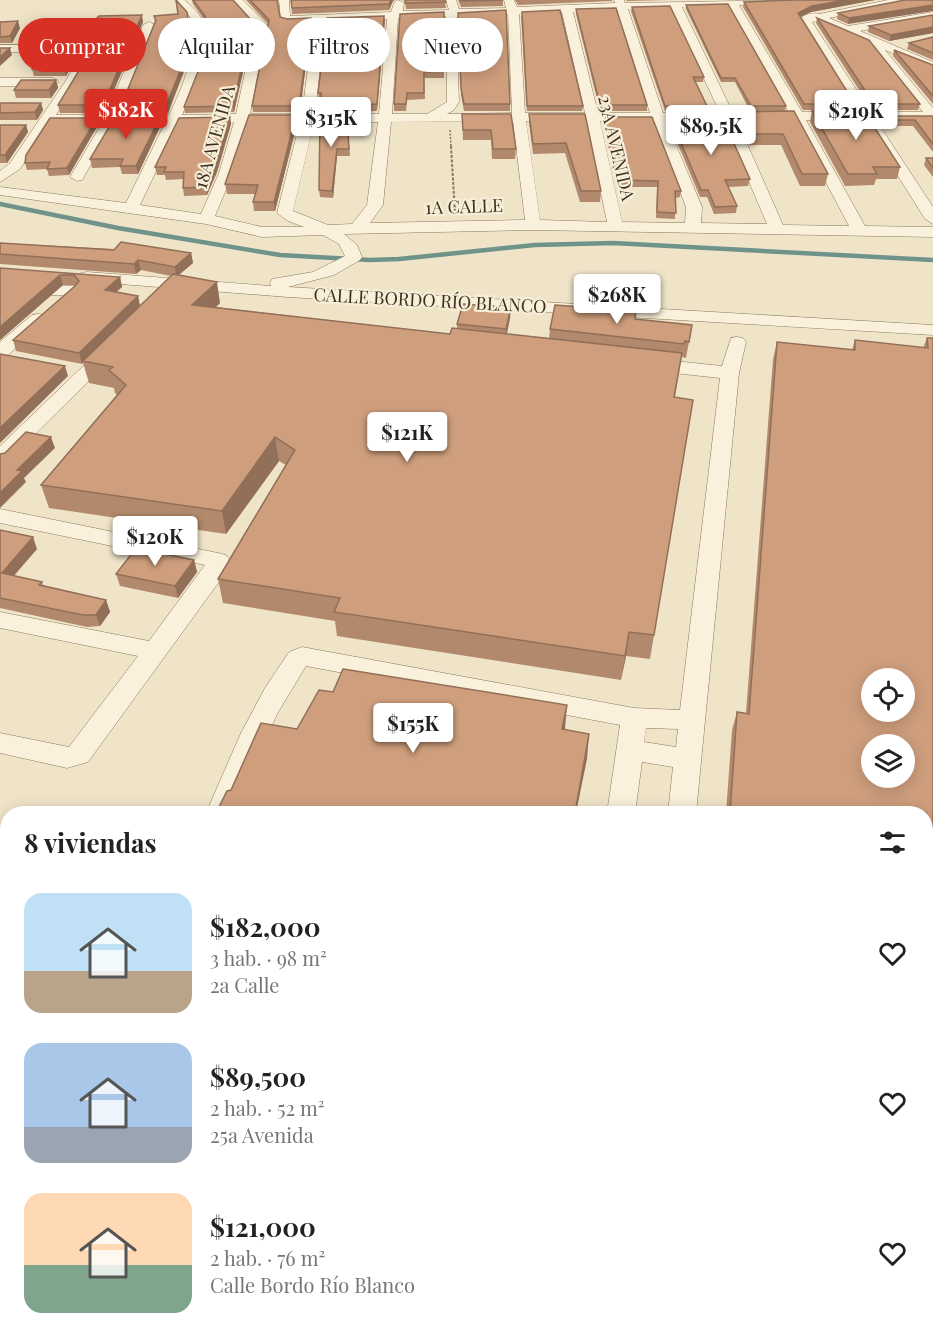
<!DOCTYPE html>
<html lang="es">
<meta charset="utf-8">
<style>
body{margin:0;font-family:"Playfair Display",serif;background:#f2f2f2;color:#222;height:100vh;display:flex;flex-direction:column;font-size:22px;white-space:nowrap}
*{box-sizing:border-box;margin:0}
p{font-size:20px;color:#767676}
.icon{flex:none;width:33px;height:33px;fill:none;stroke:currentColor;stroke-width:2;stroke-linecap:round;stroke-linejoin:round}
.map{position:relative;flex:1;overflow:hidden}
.panel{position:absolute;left:0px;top:806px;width:933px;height:536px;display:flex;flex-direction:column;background:#fff;border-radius:24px 24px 0 0;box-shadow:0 3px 15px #0003}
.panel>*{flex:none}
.banner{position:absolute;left:18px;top:18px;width:600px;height:54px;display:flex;gap:12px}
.fabs{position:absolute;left:861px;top:668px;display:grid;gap:12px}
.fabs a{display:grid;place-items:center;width:54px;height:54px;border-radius:50%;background:#fff;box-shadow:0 3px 15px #0003;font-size:30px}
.price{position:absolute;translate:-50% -51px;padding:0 14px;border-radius:6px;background:#fff;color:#222;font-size:20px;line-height:39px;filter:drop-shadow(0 2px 3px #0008)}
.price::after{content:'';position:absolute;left:50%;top:36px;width:18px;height:14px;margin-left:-9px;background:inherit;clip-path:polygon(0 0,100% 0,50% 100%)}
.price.on{background:#d93025;color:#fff}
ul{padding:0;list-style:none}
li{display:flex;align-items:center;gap:18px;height:150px;padding:0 24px}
li span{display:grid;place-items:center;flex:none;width:168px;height:120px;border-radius:18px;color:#555}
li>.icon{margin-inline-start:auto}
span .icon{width:72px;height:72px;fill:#fffc;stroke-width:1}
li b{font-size:26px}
h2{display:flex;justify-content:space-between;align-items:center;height:72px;padding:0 24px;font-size:26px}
.pill{padding:0 21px;border-radius:27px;background:#fff;box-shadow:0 3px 15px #0003;font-size:21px;line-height:54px}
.pill.on{background:#d93025;color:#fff}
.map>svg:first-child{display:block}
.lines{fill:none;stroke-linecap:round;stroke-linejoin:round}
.stream{stroke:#6f938a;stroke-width:4.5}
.minor-casing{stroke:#8d765c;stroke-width:1}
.path-far1{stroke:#8d765c;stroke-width:1.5;stroke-dasharray:2 1.5;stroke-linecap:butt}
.path{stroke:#8d765c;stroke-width:2;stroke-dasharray:3 1.5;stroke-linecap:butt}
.minor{fill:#faf1dc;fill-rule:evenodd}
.wall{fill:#b2896c}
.shaded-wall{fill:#916f58}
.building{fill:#cf9f7d;stroke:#916f58;stroke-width:1.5;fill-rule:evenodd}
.labels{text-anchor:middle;stroke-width:4.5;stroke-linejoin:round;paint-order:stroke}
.far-street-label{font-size:18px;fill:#3d2e20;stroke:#f7eed8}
</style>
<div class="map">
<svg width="933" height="1340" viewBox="0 0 933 1340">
<rect width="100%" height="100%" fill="#f0e4c8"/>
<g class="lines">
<!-- stream -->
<path class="stream" d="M0,204L118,228L280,255L370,260L399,259L535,245L613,243L933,260"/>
<defs>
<path id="minor" d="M175,0H185C194,9 205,18 206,31C207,55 192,93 182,115L236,114L255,26L232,0H243L267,25L250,114H302L314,21L287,22L281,20L279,0H289L290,16L391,12L394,3L398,0L404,3L403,11L449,10L446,0H456L459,9L506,8L504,0H514L517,7L615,3L614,0H624L625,3L799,0L794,3L739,5L802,112H858L799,20C803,15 813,12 819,14L888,0H909L904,3L829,18L848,26L933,12V18L860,31L933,62V70L885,50L933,108V120H876L933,207V224L925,219L863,120H806L865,226L933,227V237L533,230L344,234L357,245L362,257L360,260L334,275L288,287L933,325V335L288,297L81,281L79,277L81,273L87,272L271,286L270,283L272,279L313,272L345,256L339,244L323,235L262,237L206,224L0,195V187L126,203L165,123H115L82,180L77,181L70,177L102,123H50L20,169L0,182V171L10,163L65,82L97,27L101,26L107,29L56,115H106L143,25L149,22L155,25L119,115H169C181,91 202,42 190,17C186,10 178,6 175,0ZM729,6L789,113H733L682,7ZM671,8L720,113H663L628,9ZM617,10L650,113H598L573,12ZM562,12L585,113H525L519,14ZM508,14L512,113L447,114L454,110L459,102L456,19L458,16ZM446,16L447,102L427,114H392L398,18ZM387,19L379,114H315L325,21ZM816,21L869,43L923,112H871L812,22ZM793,120L849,226L783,225L737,121ZM513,121L525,220L370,223L383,205L391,122ZM526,121H586L607,222L540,220ZM600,121H653L686,207L685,223L622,222ZM666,121H723L767,224L701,223L702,207ZM234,122L219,173L201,214L140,205L179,123ZM248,122H300L277,213L288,221L304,227H262L215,216L233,173ZM314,122H378L367,205L352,224L328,225L293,211Z
M76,44L80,45V49L0,53V45Z
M0,78H53L59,82L53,86H0Z
M0,283L105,287L111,288L114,292L111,296L105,297L0,293Z
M38,314L44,315L47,319L44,323L7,356L0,358V342L32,315Z
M737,337L743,338L746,342L739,373L696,813H668L673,767L642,762L635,813H607L620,725L306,666L277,714L234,813H206L241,733L265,688L289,652L302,647L634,708L680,710L720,378L646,370L639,368L637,364L639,360L646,358L722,366L731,338ZM646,728L678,729L676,747L644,742Z
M111,343L117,345L120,349L117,353L7,462L0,464V446L105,345Z
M0,509L218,553L226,555L230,560L224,575L88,762L67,768L0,753V733L69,747L138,656L0,628V612L149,641L205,565L0,523Z
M933,1050V1082L926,1083V1051Z
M933,1105V1141L926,1142V1107Z
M8,1162V1198L0,1199V1163Z
M8,1217V1255L0,1256V1218Z
M933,1316V1340H889L892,1334H926V1317Z
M74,1334H114V1340H74Z
M400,1334H467L465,1340H397Z
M752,1334H797L800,1340H754Z"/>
</defs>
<!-- minor casing -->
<use href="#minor" class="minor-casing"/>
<!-- path-far1 -->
<path class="path-far1" d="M450,130L451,147"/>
<!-- path -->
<path class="path" d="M451,146L455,213"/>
<!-- minor -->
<use href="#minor" class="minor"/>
</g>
<!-- wall -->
<path class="wall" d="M192,0H233L253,27L234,112L185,113L184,107L199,69L207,35L205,21L193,4Z
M246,0H277L280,17L311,23L300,112H253L252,106L268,24Z
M291,0L393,1L389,10L292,14Z
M403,0H445L446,8L406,9L405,2Z
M458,0H503V6L461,7Z
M515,0H612V1L518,5Z
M626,0H668L627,1Z
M793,0H875L811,12L801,17L855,104L854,110H803L743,7L744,2Z
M905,0L848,24L837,19L838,13Z
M686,5L786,106L785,111H750L735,82H721L686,9Z
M632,7L704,77L703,82H695L707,106L706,111H665L631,11Z
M576,9L647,105V111H600L576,14Z
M187,12L191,39L186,66L168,113H122L121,106L155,22L154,16L178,14Z
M444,12V78H424L425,99L407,100L406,111H394V104Z
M458,13L510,104V111H464L461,95Z
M933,15V33L889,41L868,32L869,26Z
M384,16L377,111L321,112V99H319L318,93Z
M521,16L583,106L582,111H527Z
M97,18L143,22L104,113H60L58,105L106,25H99Z
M817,18L920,104L918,110H872L816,23Z
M0,22L20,28L12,43H0Z
M93,30L86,42H53L52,38Z
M933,37V60L907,49L909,43Z
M78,47L79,53L66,76H34L32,69Z
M894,50L933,65V104L893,56Z
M56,80L58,88L51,98H16L14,90Z
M0,103H41L43,110L37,120H0Z
M794,111L828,174L825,186H800L781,145H750L740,123L742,112Z
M812,111L900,167L897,179H876L874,185L845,186L810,122Z
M462,114H511L516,149L515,159H492L491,140H463Z
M529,114H585L601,191L600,202H580L565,153L533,154L529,123Z
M296,115L297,124L275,211H254L253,202L255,194H227L225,184Z
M882,116H933V152L913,126H882L880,122Z
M230,117L231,124L217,172L207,195L184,196L183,188L184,179L166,180L165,175H157L155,167Z
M347,117L350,156H337L333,198L320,197L319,190Z
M603,117L681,191L680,197L675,198V219L656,218L657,187H617L603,123Z
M670,117L750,179L748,186L728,187L737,206L736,213L714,214L707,197H700L669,123Z
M97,118L98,125L69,175L49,176L47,169L27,170L25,163Z
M0,125H26L28,132L7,163H0Z
M161,125L138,174H122L120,167L92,168L90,159Z
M926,158H933V177L924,165Z
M0,243L191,253L193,263L179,275L220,303L216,307L450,334L457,328V324L510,318L507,334L549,339L550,329L635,319L692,325L686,358L682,357L681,359L675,397L693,400L650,659L626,656L621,680L337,636L335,621L223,603L218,579L286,465L279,461L226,534L49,508L41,485L117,395L115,393L114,388L89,383L83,363L82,364L16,351L13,340L76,285H63L0,340V268L120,277L122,287L116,292L138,296L140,306L171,276L141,270L136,274L0,264Z
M927,338H933V1014L926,1012V813H726L732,730L737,712L746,713L773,359L777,342L852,350L855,340L923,348Z
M0,530L37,549L14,576L42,582L43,585L106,600L110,612L100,626L87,627L0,608Z
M194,560L197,572L178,598L120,586L116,574Z
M926,1190L933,1207V1289L926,1290Z"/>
<!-- shaded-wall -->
<path class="shaded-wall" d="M391,0H395L393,1L389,10V4Z
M846,0H875L811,12L797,18L798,13L812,6Z
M933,5V11L848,24L849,18Z
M142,15L143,22L104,113L103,105Z
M384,16L385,21L377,111V104Z
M311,18V23L300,112L299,106Z
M18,21L20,28L12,43L10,36Z
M252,21L253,27L234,112L233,106Z
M92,25L93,30L86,42L85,37Z
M933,27V33L889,41L891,35Z
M190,33L191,39L186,66L168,113L166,106Z
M78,47L79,53L66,76L64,69Z
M10,48L12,55L0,66V57Z
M56,80L58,88L51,98L49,90Z
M41,103L43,110L37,120L35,112Z
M296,115L297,124L275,211L274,202Z
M160,117L161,125L138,174L136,166Z
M230,117L231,124L217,172L207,195L206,187Z
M97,118L98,125L69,175L67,168Z
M26,125L28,132L7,163L5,155Z
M337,149V156L333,198L332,191Z
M191,253L193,263L176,277L175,267Z
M138,260L141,270L136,274L134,264Z
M60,275L63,285L0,340V327Z
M120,277L122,287L107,301L105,290Z
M217,282L220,303L196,326L192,305Z
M138,296L140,307L83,361L82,364L79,353Z
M511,307L510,318L505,340L506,329Z
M65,366L68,376L0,443V428Z
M51,437L55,448L24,478L26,482L0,508V493L17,470Z
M275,437L279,461L226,534L222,511Z
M33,537L37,549L6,584L2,573Z
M194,560L197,572L178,598L175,586Z
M106,600L110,612L100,626L96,615Z
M629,632L626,656L621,680Z
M567,705L565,729L559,753L562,729Z
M589,734L587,759L576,813H575Z"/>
<!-- building -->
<path class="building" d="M176,0L187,12L190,33L185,59L166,106H121L156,20L154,16L178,14Z
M193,0H233L252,21L233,106L184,107L199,69L207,35L205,16Z
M250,0H277L280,17L287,19L311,18L299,106H252L269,20Z
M291,0H391L389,4L292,8Z
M406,0H445L446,2L405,3Z
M460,0H503L461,1Z
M793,0H846L812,6L798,13L855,104H804L744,2Z
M905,0H933V5L849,18L838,13Z
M728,4L786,106H751L735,78H721L686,5Z
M670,6L704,77H693L707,106H665L632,7Z
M616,8L647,105H600L576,9Z
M506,10L510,104H464L461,88L458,13Z
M560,10L583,106H527L522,12Z
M444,12V71L424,72V93H407L406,104H394L400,14Z
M142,15L103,105H58L108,23L105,19L97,18L99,16Z
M933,15V27L891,35L869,26Z
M384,16L377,104L321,105V93H318L327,18Z
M817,18L869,40L920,104H874Z
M18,21L10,36L0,37V22Z
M92,25L85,37L52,38L60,26Z
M933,37V53L909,43Z
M78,47L64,69H32L44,48Z
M0,48H10L0,57Z
M894,50L933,65V96Z
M21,80H56L49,90H14Z
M0,103H41L35,112L0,113Z
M794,111L828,174H802L783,134H752L742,112Z
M812,111H864L900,167H873L877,174H848Z
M462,114H511L516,149H493L491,130H463Z
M529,114H585L601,191H581L566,143L533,144Z
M249,115H296L274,202H253L258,185L225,184Z
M882,116H933V144L915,120H884Z
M115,117H160L136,166H120L123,159H90Z
M230,117L216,165L206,187L183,188L184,172H164L166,167H155L179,118Z
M320,117H347L349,149H337L332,191L319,190Z
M603,117H652L681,191H675L676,213L657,212L658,181L617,180Z
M670,117H722L750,179L725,180L737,206L715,207L708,190H701Z
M50,118H97L67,168L47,169L50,162L25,163L26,155Z
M0,125H26L5,155H0Z
M926,158H933V168Z
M121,242L191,253L175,267L138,260L134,264L0,254V243L114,250Z
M0,268L120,277L105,290L138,296L79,353L13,340L75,286L79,281L74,275H60L0,327Z
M173,274L217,282L192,305L450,334L452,328L682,353L674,397L693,400L654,635L629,632L625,656L334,612L340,598L218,579L295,450L275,437L222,511L41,485L126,385L109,370L113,367L83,361Z
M463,304L511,307L506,329L457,324Z
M555,305L636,311L635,319L692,325L689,342L685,341L684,344L550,329Z
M927,338H933V995L926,994V813H730L737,712L749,714L777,342L855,350V340L928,348ZM872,678H904V711H872ZM872,744H904V777H872Z
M0,354L65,366L0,428Z
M26,432L51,437L17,470L22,471L0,493V454L5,453Z
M0,530L33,537L2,573L42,582L39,585L106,600L96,615H83L0,598Z
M136,548L194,560L175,586L116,574Z
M343,669L567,705L562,729L589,734L575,813H216L227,791L231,790L261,723L297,729L319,690L333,692Z
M926,1190L933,1207V1274L926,1276Z"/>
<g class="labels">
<!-- far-street labels -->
<g class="far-street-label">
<text transform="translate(215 137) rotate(-74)" y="6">18A AVENIDA</text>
<text transform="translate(616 148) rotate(77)" y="6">23A AVENIDA</text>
<text transform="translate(464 207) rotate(-2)" y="6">1A CALLE</text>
<text transform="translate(430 301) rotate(3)" y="6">CALLE BORDO RÍO BLANCO</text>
</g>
</g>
</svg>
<div class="fabs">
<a><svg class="icon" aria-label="locate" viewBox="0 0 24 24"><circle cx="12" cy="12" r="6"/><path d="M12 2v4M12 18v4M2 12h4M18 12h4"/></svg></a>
<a><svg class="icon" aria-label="layers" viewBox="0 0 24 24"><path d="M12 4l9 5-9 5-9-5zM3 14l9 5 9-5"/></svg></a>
</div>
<b class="price on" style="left:126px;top:140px">$182K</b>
<b class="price" style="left:856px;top:141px">$219K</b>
<b class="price" style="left:331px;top:148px">$315K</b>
<b class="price" style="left:711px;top:156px">$89.5K</b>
<b class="price" style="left:617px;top:325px">$268K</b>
<b class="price" style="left:407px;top:463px">$121K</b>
<b class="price" style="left:155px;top:567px">$120K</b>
<b class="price" style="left:413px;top:754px">$155K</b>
<div class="banner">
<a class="pill on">Comprar</a>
<a class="pill">Alquilar</a>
<a class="pill">Filtros</a>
<a class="pill">Nuevo</a>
</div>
<section class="panel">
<h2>8 viviendas<svg class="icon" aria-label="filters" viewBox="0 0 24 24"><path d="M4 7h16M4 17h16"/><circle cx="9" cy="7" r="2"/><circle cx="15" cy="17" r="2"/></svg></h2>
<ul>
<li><span style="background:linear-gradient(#bfe0f5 65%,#b9a48a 0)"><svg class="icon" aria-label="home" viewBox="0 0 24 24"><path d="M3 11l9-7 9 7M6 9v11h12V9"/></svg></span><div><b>$182,000</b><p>3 hab. · 98 m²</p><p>2a Calle</p></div><svg class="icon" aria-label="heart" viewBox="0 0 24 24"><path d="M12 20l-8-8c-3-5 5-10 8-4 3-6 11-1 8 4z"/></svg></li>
<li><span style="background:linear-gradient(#a9c7e8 70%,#9aa5b1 0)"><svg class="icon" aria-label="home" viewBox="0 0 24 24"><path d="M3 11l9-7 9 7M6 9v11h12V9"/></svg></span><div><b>$89,500</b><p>2 hab. · 52 m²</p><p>25a Avenida</p></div><svg class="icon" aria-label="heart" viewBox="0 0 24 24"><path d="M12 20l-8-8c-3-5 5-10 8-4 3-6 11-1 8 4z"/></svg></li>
<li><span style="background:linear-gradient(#ffd9b3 60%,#7fa58c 0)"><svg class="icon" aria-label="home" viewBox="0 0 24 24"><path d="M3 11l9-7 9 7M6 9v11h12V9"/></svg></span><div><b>$121,000</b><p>2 hab. · 76 m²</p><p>Calle Bordo Río Blanco</p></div><svg class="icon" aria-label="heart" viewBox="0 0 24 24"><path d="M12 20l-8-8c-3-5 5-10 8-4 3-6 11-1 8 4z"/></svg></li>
</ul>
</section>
</div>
